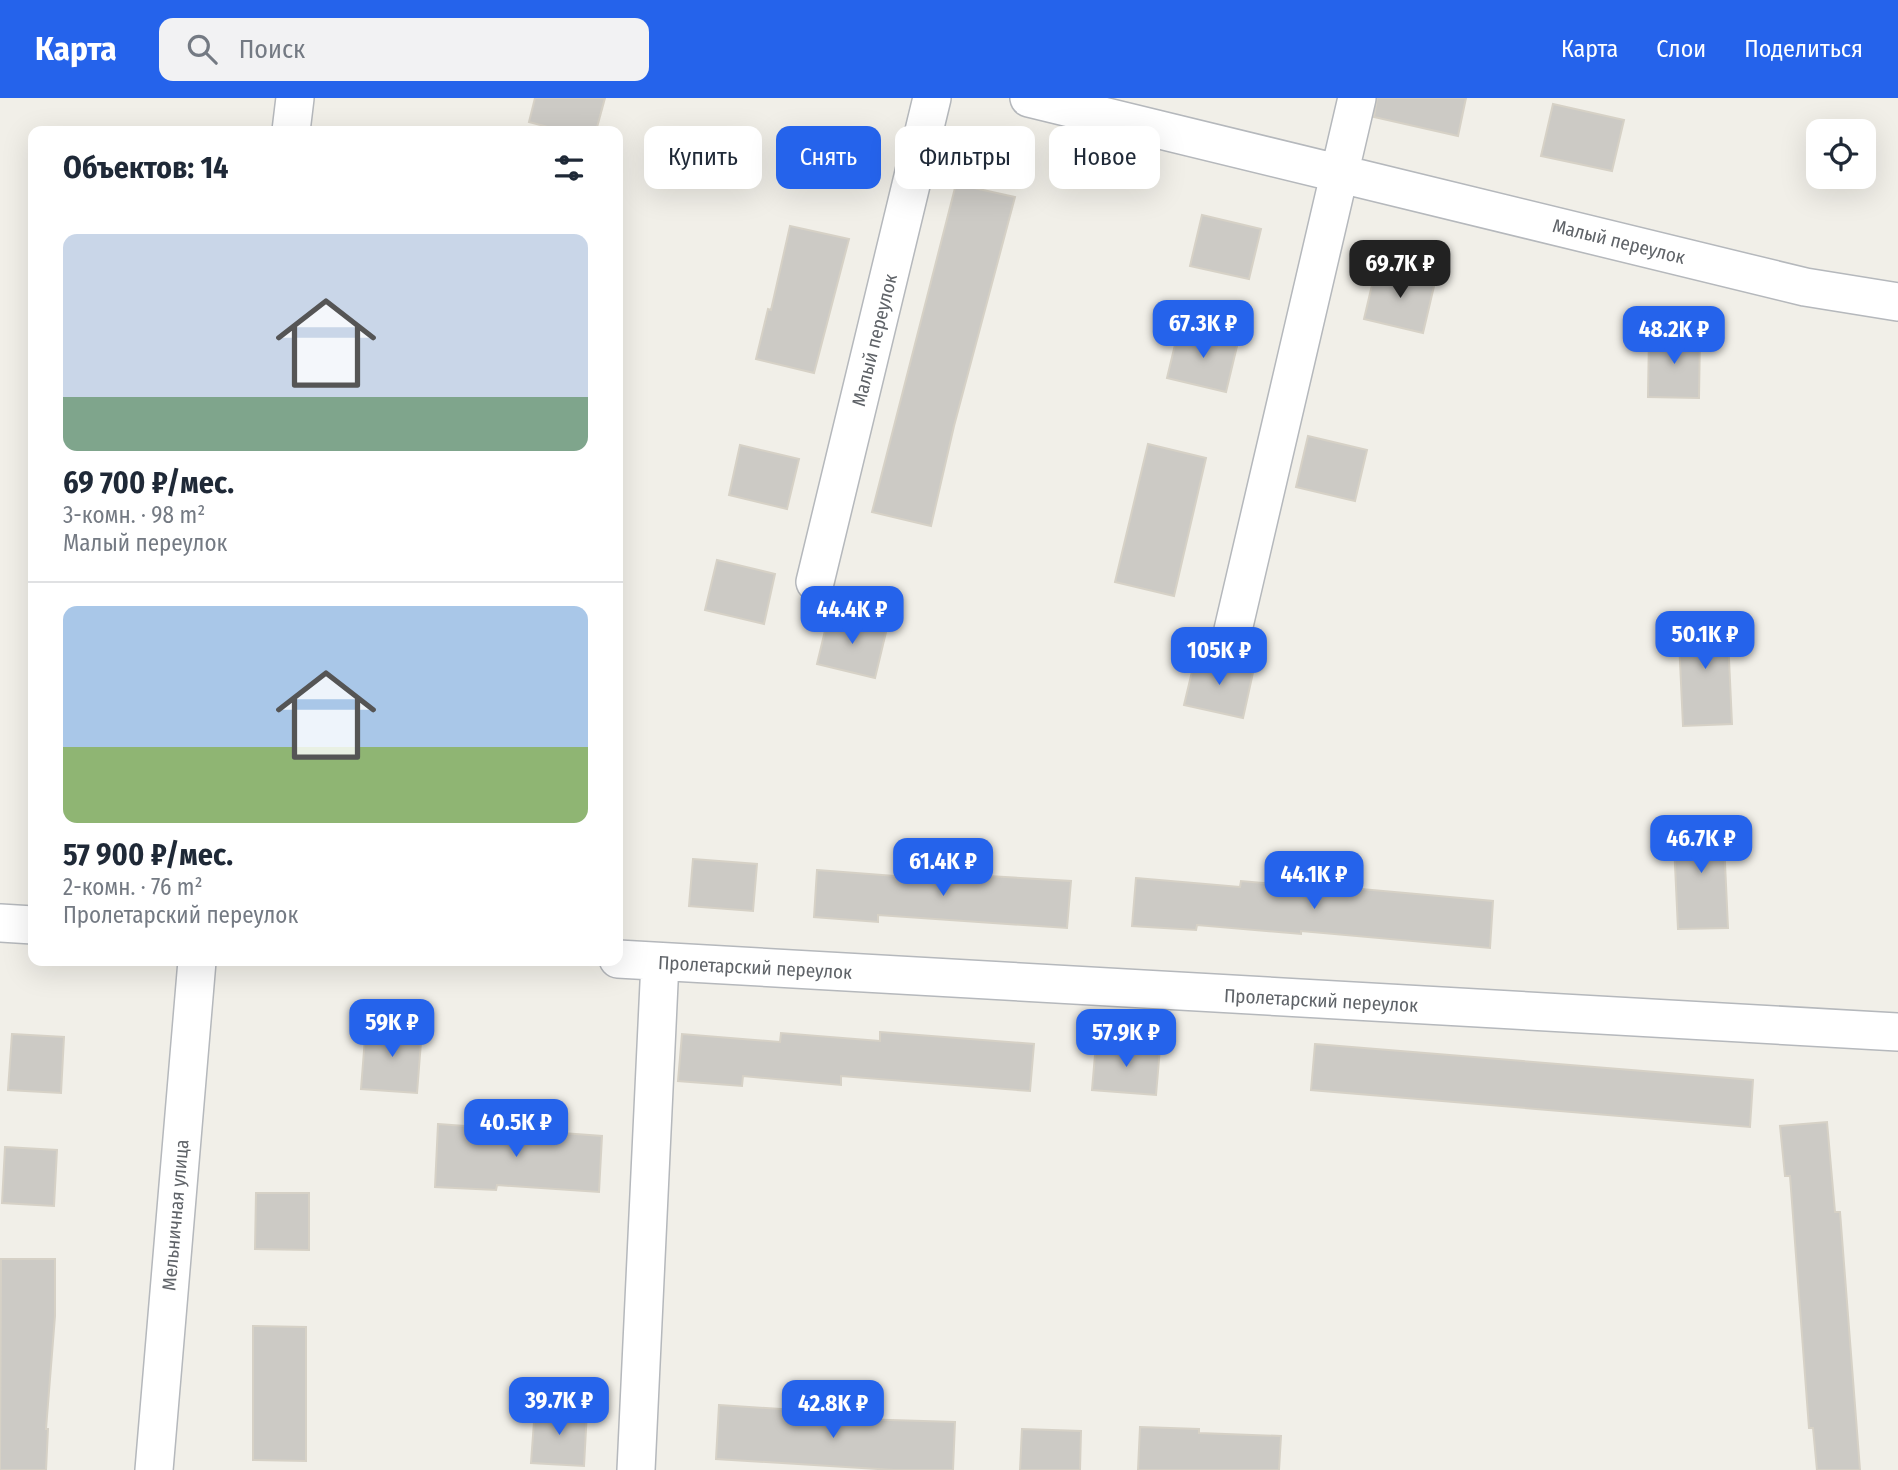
<!DOCTYPE html>
<html lang="ru">
<meta charset="utf-8">
<style>
body{margin:0;font-family:"Fira Sans Condensed",sans-serif;background:#f2f2f3;color:#1f2937;height:100vh;display:flex;flex-direction:column;font-size:26px;white-space:nowrap}
*{box-sizing:border-box;margin:0}
p{font-size:23px;color:#747a83}
.icon{flex:none;width:38px;height:38px;fill:none;stroke:currentColor;stroke-width:2;stroke-linecap:round;stroke-linejoin:round}
.map{position:relative;flex:1;overflow:hidden}
.panel{position:absolute;left:28px;top:28px;width:595px;height:840px;display:flex;flex-direction:column;background:#fff;border-radius:14px;box-shadow:0 7px 28px #0002}
.panel>*{flex:none}
.top-card{position:absolute;left:644px;top:28px;width:665px;height:63px;display:flex;gap:14px}
.controls{position:absolute;left:1806px;top:21px;display:grid;gap:14px}
.controls a{display:grid;place-items:center;width:70px;height:70px;border-radius:14px;background:#fff;box-shadow:0 7px 28px #0002;font-size:35px}
.price{position:absolute;translate:-50% -60px;padding:0 16px;border-radius:14px;background:#2563eb;color:#fff;font-size:23px;line-height:46px;filter:drop-shadow(0 2px 4px #0008)}
.price::after{content:'';position:absolute;left:50%;top:42px;width:21px;height:16px;margin-left:-10px;background:inherit;clip-path:polygon(0 0,100% 0,50% 100%)}
.price.on{background:#222;color:#fff}
ul{padding:0;list-style:none}
li{display:grid;align-content:center;gap:14px;height:371px;padding:0 35px}
li+li{border-top:2px solid #e0e1e3}
li span{display:grid;place-items:center;height:217px;border-radius:14px;color:#555}
li>.icon{margin-inline-start:auto}
span .icon{width:126px;height:126px;fill:#fffc;stroke-width:1}
li b{font-size:30px}
h2{display:flex;justify-content:space-between;align-items:center;height:84px;padding:0 35px;font-size:30px}
.tag{padding:0 24px;border-radius:14px;background:#fff;box-shadow:0 7px 28px #0002;font-size:24px;line-height:63px}
.tag.on{background:#2563eb;color:#fff}
header{display:flex;align-items:center;gap:42px;box-sizing:border-box;height:98px;padding:0 35px;background:#2563eb;color:#fff}
header strong{font-size:33px}
nav{display:flex;gap:38px;margin-inline-start:auto;font-size:24px}
.search{width:490px;height:63px;background:#f2f2f3;display:flex;align-items:center;gap:18px;box-sizing:border-box;padding:0 24px;border-radius:14px;color:#747a83;font-size:26px}
.map>svg:first-child{display:block}
.building{fill:#cccac5;stroke:#d6d1c6;stroke-width:2}
.lines{fill:none;stroke-linecap:round;stroke-linejoin:round}
.street-casing{stroke:#b5b8bc;stroke-width:40}
.street{stroke:#fff;stroke-width:37}
.labels{text-anchor:middle;stroke-width:5;stroke-linejoin:round;paint-order:stroke}
.street-label{font-size:19px;fill:#5f6368;stroke:#fff}
</style>
<header>
<strong>Карта</strong>
<div class="search"><svg class="icon" aria-label="search" viewBox="0 0 24 24"><circle cx="10" cy="10" r="6"/><path d="M15 15l6 6"/></svg>Поиск</div>
<nav><a>Карта</a><a>Слои</a><a>Поделиться</a></nav>
</header>
<div class="map">
<svg width="1898" height="1372" viewBox="0 0 1898 1372">
<rect width="100%" height="100%" fill="#f1efe8"/>
<!-- building -->
<path class="building" d="M535,0H605L596,33H563L529,24Z
M1377,0H1466L1458,38L1374,19Z
M1553,6L1624,22L1612,73L1541,58Z
M956,86L1015,99L954,328L931,428L872,414Z
M1202,117L1261,131L1249,181L1190,168Z
M790,128L849,141L814,275L756,261L768,211L771,212Z
M1376,170L1435,184L1423,235L1364,221Z
M1179,230L1238,244L1226,294L1167,280Z
M1649,237L1700,238L1699,300L1648,299Z
M1308,338L1367,352L1355,403L1296,389Z
M1148,346L1206,360L1174,498L1115,484Z
M740,347L799,361L787,411L729,397Z
M717,462L775,476L764,526L705,512Z
M829,516L887,530L875,580L817,566Z
M1727,518L1732,626L1683,628L1678,521Z
M1196,557L1254,570L1243,620L1184,607Z
M1723,722L1728,830L1678,831L1673,724Z
M693,761L757,766L753,813L689,808Z
M817,772L921,780V774L1071,783L1067,830L878,817V824L814,819Z
M1136,780L1240,789L1241,783L1340,792V789L1493,803L1490,850L1301,833V836L1197,827L1196,832L1132,828Z
M366,927L422,931L417,995L361,991Z
M880,934L1034,946L1030,993L841,978V987L743,978L742,988L678,983L682,936L780,944L781,935L880,943Z
M12,936L64,939L61,995L8,992Z
M1096,945L1160,950L1156,997L1092,992Z
M1315,946L1753,982L1750,1029L1311,992Z
M1827,1024L1835,1114H1840L1860,1372H1817L1813,1330H1809L1790,1078H1785L1780,1028Z
M438,1026L602,1038L599,1094L497,1087L496,1092L435,1089Z
M5,1049L57,1052L54,1108L2,1105Z
M256,1095H309V1152L255,1151Z
M1,1161H55V1218L46,1331H48L46,1372H0Z
M253,1228L306,1229V1363L253,1362Z
M719,1307L858,1316V1321L955,1324L953,1372H894L716,1361Z
M535,1310L587,1313L584,1368L531,1365Z
M1140,1329L1199,1331V1335L1281,1338L1279,1372H1138Z
M1022,1331L1081,1333L1080,1372H1020Z"/>
<g class="lines">
<defs>
<path id="street" d="M1029,0L1805,189L1898,204
M291,33L295,0
M815,484L932,0
M1233,532L1357,0
M0,825L33,827
M618,861L1898,934
M154,1372L197,863
M636,1372L660,864"/>
</defs>
<!-- street casing -->
<use href="#street" class="street-casing"/>
<!-- street -->
<use href="#street" class="street"/>
</g>
<g class="labels">
<!-- street labels -->
<g class="street-label">
<text transform="translate(1619 143) rotate(14)" y="7">Малый переулок</text>
<text transform="translate(874 242) rotate(-76)" y="7">Малый переулок</text>
<text transform="translate(755 869) rotate(3)" y="7">Пролетарский переулок</text>
<text transform="translate(1321 902) rotate(3)" y="7">Пролетарский переулок</text>
<text transform="translate(175 1117) rotate(-85)" y="7">Мельничная улица</text>
</g>
</g>
</svg>
<div class="controls">
<a><svg class="icon" aria-label="locate" viewBox="0 0 24 24"><circle cx="12" cy="12" r="6"/><path d="M12 2v4M12 18v4M2 12h4M18 12h4"/></svg></a>
</div>
<b class="price on" style="left:1400px;top:202px">69.7K ₽</b>
<b class="price" style="left:1203px;top:262px">67.3K ₽</b>
<b class="price" style="left:1674px;top:268px">48.2K ₽</b>
<b class="price" style="left:852px;top:548px">44.4K ₽</b>
<b class="price" style="left:1705px;top:573px">50.1K ₽</b>
<b class="price" style="left:1219px;top:589px">105K ₽</b>
<b class="price" style="left:1701px;top:777px">46.7K ₽</b>
<b class="price" style="left:943px;top:800px">61.4K ₽</b>
<b class="price" style="left:1314px;top:813px">44.1K ₽</b>
<b class="price" style="left:392px;top:961px">59K ₽</b>
<b class="price" style="left:1126px;top:971px">57.9K ₽</b>
<b class="price" style="left:516px;top:1061px">40.5K ₽</b>
<b class="price" style="left:559px;top:1339px">39.7K ₽</b>
<b class="price" style="left:833px;top:1342px">42.8K ₽</b>
<div class="top-card">
<a class="tag">Купить</a>
<a class="tag on">Снять</a>
<a class="tag">Фильтры</a>
<a class="tag">Новое</a>
</div>
<section class="panel">
<h2>Объектов: 14<svg class="icon" aria-label="filters" viewBox="0 0 24 24"><path d="M4 7h16M4 17h16"/><circle cx="9" cy="7" r="2"/><circle cx="15" cy="17" r="2"/></svg></h2>
<ul>
<li><span style="background:linear-gradient(#c9d6e8 75%,#7fa58c 0)"><svg class="icon" aria-label="home" viewBox="0 0 24 24"><path d="M3 11l9-7 9 7M6 9v11h12V9"/></svg></span><div><b>69 700 ₽/мес.</b><p>3-комн. · 98 m²</p><p>Малый переулок</p></div></li>
<li><span style="background:linear-gradient(#a9c7e8 65%,#8fb573 0)"><svg class="icon" aria-label="home" viewBox="0 0 24 24"><path d="M3 11l9-7 9 7M6 9v11h12V9"/></svg></span><div><b>57 900 ₽/мес.</b><p>2-комн. · 76 m²</p><p>Пролетарский переулок</p></div></li>
</ul>
</section>
</div>
